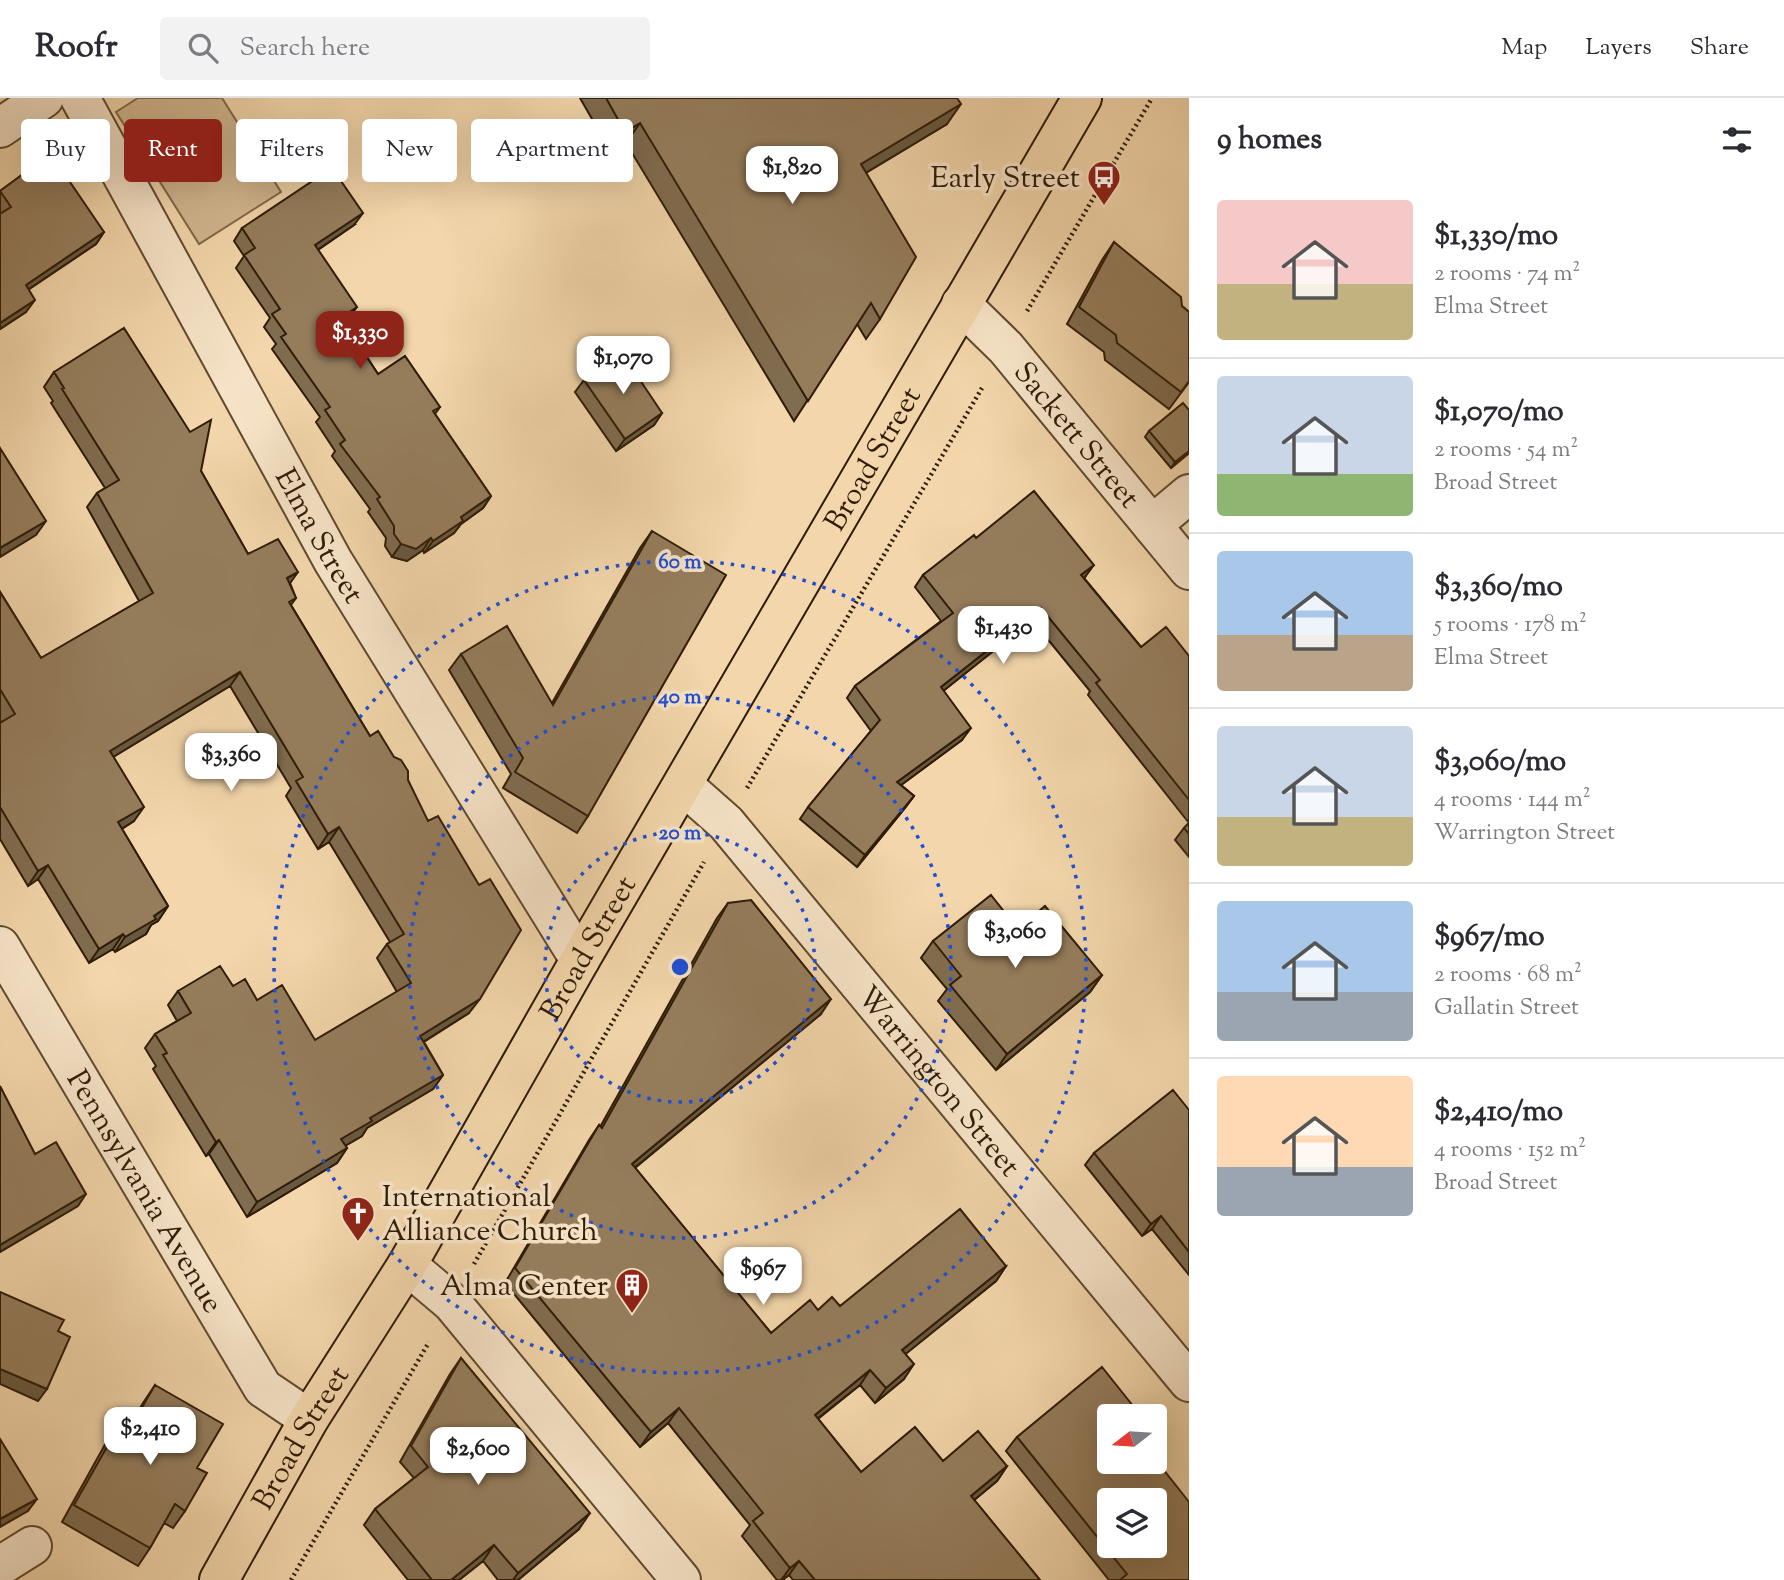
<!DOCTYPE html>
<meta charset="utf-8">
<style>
body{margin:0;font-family:"Sorts Mill Goudy",serif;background:#f2f2f3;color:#2b2b33;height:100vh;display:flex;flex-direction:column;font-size:26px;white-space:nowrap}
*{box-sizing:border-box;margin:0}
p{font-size:23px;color:#7c7c81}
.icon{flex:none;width:38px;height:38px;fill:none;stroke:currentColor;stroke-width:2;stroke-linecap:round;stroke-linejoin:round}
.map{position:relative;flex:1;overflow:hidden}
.drawer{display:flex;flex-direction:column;background:#fff;width:595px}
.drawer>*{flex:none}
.banner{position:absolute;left:21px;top:21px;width:665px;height:63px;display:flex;gap:14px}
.needle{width:46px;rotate:253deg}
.buttons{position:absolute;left:1097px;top:1306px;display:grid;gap:14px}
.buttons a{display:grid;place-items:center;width:70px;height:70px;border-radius:7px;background:#fff;box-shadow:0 7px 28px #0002;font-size:35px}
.price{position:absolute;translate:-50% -60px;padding:0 16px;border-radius:14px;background:#fff;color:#222;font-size:23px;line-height:46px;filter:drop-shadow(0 2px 4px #0008)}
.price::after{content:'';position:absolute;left:50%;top:42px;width:21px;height:16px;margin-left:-10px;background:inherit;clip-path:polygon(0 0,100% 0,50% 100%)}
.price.current{background:#8f2418;color:#fff}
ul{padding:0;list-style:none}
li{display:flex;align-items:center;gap:21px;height:175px;padding:0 28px}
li+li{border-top:2px solid #e1e1e2}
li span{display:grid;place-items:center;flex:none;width:196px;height:140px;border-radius:7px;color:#555}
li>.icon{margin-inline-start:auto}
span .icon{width:84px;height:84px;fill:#fffc;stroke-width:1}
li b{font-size:30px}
h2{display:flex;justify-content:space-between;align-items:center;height:84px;padding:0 28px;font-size:30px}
.pill{padding:0 24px;border-radius:7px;background:#fff;box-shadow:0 7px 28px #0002;font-size:24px;line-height:63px}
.pill.current{background:#8f2418;color:#fff}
header{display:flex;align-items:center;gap:42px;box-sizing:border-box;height:98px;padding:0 35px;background:#fff;border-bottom:2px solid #e1e1e2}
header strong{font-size:33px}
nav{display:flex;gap:38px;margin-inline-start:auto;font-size:24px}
.search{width:490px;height:63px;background:#f2f2f3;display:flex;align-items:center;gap:18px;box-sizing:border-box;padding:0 24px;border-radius:7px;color:#7c7c81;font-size:26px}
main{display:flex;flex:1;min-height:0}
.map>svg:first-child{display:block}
.green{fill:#d2b68f;stroke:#80694a;stroke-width:2}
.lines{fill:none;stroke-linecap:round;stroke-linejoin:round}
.minor-casing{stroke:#604a2f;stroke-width:42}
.major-casing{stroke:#2f1c06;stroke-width:42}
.path{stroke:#2f1c06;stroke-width:4.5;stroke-dasharray:2 3.5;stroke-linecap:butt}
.minor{stroke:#f7e4c8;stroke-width:38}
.major{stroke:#f3d6ab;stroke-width:38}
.wall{fill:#806c4f;stroke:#2f1c06;stroke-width:2}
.shaded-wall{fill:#685840;stroke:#2f1c06;stroke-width:2}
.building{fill:#957d5c;stroke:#2f1c06;stroke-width:2;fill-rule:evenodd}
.ring{fill:none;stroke:#1d4ed8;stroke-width:3.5;stroke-dasharray:3.5 7}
.labels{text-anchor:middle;stroke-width:7;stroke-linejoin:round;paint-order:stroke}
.poi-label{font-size:30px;fill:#2f1c06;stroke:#f7e4c8;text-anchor:end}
.street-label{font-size:30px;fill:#2f1c06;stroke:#f7e4c8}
.centre{fill:#1d4ed8;stroke:#f7e4c8;stroke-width:3.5}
.ring-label{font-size:21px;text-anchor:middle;font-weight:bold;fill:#1d4ed8;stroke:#f7e4c8;stroke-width:7;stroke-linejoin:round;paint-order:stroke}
</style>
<header>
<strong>Roofr</strong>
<div class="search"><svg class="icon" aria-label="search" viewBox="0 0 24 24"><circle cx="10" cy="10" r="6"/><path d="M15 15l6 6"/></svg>Search here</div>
<nav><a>Map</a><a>Layers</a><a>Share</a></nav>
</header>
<main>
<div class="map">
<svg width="1189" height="1482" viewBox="0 0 1189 1482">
<rect width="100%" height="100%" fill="#f3d6ab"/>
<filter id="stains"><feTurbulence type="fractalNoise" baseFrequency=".00286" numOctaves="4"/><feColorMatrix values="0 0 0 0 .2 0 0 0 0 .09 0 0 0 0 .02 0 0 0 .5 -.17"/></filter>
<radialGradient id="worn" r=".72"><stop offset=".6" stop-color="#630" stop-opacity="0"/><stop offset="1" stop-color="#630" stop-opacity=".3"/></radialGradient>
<!-- green -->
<path class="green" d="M138,0H222L281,94L199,146L116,14Z"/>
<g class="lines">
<defs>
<g id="minor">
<path id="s1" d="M80,0L333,463L580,862"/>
<path d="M0,30L44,0"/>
<path id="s2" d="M961,206L1006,250L1189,472"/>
<path d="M1152,427L1189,396"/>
<path id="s3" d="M683,687L726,725L1189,1284"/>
<path id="s4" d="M0,848L263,1290L309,1321"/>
<path d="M407,1167L452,1205L681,1482"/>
<path d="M0,1468L32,1448"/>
</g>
<g id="major">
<path id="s5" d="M219,1482L309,1321L407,1167L580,862L1082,0"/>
</g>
</defs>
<!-- minor casing -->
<use href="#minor" class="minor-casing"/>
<!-- major casing -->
<use href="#major" class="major-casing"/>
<!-- path -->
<path class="path" d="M1027,213L1152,0
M747,690L982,290
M474,1166L704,764
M291,1482L429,1244"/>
<!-- minor -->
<use href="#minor" class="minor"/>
<!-- major -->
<use href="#major" class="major"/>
</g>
<!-- wall -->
<path class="wall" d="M580,0H957L947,26L866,75L880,221L866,241L857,226L794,323L626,45L611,54Z
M41,63L104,134L96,146L28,192L26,214L0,231V93Z
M354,127L318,152L348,221L344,224L378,276L440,309L435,316L491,398L483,410L461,426L454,435L424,455L423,452L407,463L392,459L385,448L386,440L368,414L370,411L332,358L335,353L316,324L320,319L272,251L276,246L264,229L270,220L236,170L244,158L234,143L242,130Z
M1114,144L1182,208L1189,214V284L1169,311L1105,262L1104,254L1067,226L1102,162Z
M54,274L201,373L248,456L290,485L296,500L291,507L370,638L408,682L469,915L424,944L443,977L433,991L367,1030L362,1038L345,1048L347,1050L337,1065L247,1119L209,1056L206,1058L153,971L156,968L145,950L155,936L177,923L168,907L178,893L233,888L257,902L315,942L397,894L377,860L387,846L390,844L329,744L318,751L286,698L291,690L230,588L113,659L134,723L122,731L168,808L158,823L151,827L146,836L115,854L113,851L89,865L38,781L28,788L0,741V625L1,624L0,622V494L41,560L139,503L87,409L97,395L105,390L51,305L53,303L44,289Z
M584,282L662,315L654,327L616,353L575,294Z
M1189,312V355L1171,370L1145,339L1149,333Z
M652,433L588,718L577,735L503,690L511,676L449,572L461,556L552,605L640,450Z
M976,440L1085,479L1084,480L1141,549L1189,558V725L1088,597L1090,593L1032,522L943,593L962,642L901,687L914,698L905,710L857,769L800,721L808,709L871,633L847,600L855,588L941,523L915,489L923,477Z
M1189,725V759L1175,742L1184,730Z
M728,805L821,916L635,1070L771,1235L818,1212L840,1208L1006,1168L996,1183L905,1256L904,1281L875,1305L860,1287L818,1321L861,1374L943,1363L1007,1368L997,1383L974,1402L1040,1482H793L789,1477L783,1482H777L742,1438L750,1427L668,1325L640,1349L505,1185L589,1042L599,1027L600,1029L717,820Z
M1018,831L1102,877L1090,894L996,972L938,903L947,891L921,860L933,843Z
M1189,1012V1177L1152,1131L1142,1138L1085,1067L1094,1055Z
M461,1260L579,1431L518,1482H498L483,1463L459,1482H408L364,1427L375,1411L414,1380L400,1364L450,1276Z
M155,1287L197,1370L185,1413L173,1430L164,1425L150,1450L138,1468L62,1424L108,1341L121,1324L129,1329L143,1305Z
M1110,1318L1189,1482H1109L1006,1353L1017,1339Z"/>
<!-- shaded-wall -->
<path class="shaded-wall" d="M961,6L947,26L847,86L861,66Z
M640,25L626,45L611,54L625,34Z
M363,115L354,127L307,159L315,147Z
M104,134L96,146L17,199L26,187Z
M35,202L26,214L0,231V225Z
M357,209L348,221L333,232L341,220Z
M662,315L654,327L616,353L625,341Z
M1189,353V355L1171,370L1175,364Z
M491,398L483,410L461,426L454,435L424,455L433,443L461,419Z
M46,423L36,437L0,459V450Z
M431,440L423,452L407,463L392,459L401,446Z
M1094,467L1085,479L1073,489L1081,477Z
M298,474L288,488L287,480Z
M1041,510L1032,522L932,602L941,589Z
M240,574L230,588L100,667L110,653Z
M971,630L962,642L889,696L897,684Z
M914,698L905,710L857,769L865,757Z
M144,709L134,723L108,739L118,724Z
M339,729L329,744L318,751L328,736Z
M48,767L38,781L28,788L38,773Z
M168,808L158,823L151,827L146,836L115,854L125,839L154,818Z
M123,836L113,851L89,865L99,851Z
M1102,877L1090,894L996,972L1007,956Z
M480,901L469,915L410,952L420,938Z
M831,901L821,916L621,1081L632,1066Z
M443,977L433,991L367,1030L362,1038L331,1056L341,1041L370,1020Z
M219,1042L209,1056L206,1058L216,1044Z
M347,1050L337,1065L247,1119L257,1104Z
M86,1096L78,1108L0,1154V1147Z
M1161,1118L1152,1131L1142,1138L1151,1126Z
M1006,1168L996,1183L892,1267L902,1252Z
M914,1266L904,1281L875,1305L886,1290Z
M0,1271L47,1291L38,1303L0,1286Z
M870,1272L860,1287L804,1331L815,1317Z
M679,1310L668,1325L640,1349L651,1334Z
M1007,1368L997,1383L961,1413L971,1398Z
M37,1401L28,1413L0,1429V1421Z
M590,1415L579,1431L518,1482H513L518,1475Z
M494,1447L483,1463L459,1482H451Z
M799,1463L789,1477L781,1482L790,1470Z"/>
<!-- building -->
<path class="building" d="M606,0H957L961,6L861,66L916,159L880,221L871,205L808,303L640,25L625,34Z
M53,59L104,134L26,187L35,202L0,225V116L11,109L0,93L41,63L43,66Z
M332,70L363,115L315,147L357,209L341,220L378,276L405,258L440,309L433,313L491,398L461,419L463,423L433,443L431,440L416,451L401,446L394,436V428L377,401L380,399L340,346L345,342L325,312L330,309L281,239L286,236L272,216L280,211L244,157L255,150L242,130Z
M1114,144L1181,199L1182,208L1189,214V283L1181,294L1117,245L1116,237L1079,209Z
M124,230L190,334L211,322L201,373L248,456L278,441L298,474L287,480L296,500L289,504L370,638L378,633L394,659L401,662L408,673V682L428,723L438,718L479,787L490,781L521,832L480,901L420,938L443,977L370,1020L372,1023L341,1041L347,1050L257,1104L219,1042L216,1044L163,957L167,955L155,936L191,915L178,893L220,868L233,888L245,881L257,902L282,887L315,942L411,885L387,846L404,836L339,729L328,736L296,683L303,679L240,574L110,653L144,709L118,724L168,808L154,818L156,821L125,839L123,836L99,851L48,767L38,773L0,709V625L15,616L0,591V494L41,560L153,495L97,395L119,382L62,291L64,290L54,274Z
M622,255L662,315L625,341L584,282Z
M1183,305L1189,312V353L1175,364L1149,333Z
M0,350L46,423L0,450Z
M1034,393L1094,467L1081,477L1141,549L1166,529L1189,558V702L1096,585L1100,582L1041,510L941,589L971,630L897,684L914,698L865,757L808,709L880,622L855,588L953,515L923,477L974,437L976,440Z
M652,433L726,477L588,718L515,674L523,660L461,556L507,528L553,607Z
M1189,725V736L1184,730Z
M991,797L1018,831L1045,808L1102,877L1007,956L950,887L961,878L933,843Z
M751,802L831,901L632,1066L771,1235L810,1202L818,1212L832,1199L840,1208L960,1111L1006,1168L902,1252L914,1266L886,1290L870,1272L815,1317L861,1374L915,1329L943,1363L978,1333L1007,1368L971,1398L1040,1482H815L799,1463L790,1470L753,1423L763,1415L679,1310L651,1334L515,1170L599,1027L602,1030L728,805Z
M0,988L35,1056L56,1044L86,1096L0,1147Z
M1173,992L1189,1012V1154L1161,1118L1151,1126L1094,1055Z
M0,1194L64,1222L58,1233L70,1239L47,1291L0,1271Z
M461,1260L590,1415L518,1475L494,1447L451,1482H432L375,1411L428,1369L411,1348Z
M1102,1269L1141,1318H1110V1363H1155V1361L1189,1404V1482H1120L1127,1476L1017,1339ZM1110,1402H1155V1447H1110Z
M155,1287L223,1326L197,1370L207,1375L185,1413L175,1406L150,1450L74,1407L121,1324L130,1330Z
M0,1341L37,1401L0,1421Z"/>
<!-- distance rings -->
<g class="ring">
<circle cx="680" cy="869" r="135"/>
<circle cx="680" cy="869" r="271"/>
<circle cx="680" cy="869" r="406"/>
</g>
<!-- icons -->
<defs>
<symbol id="bus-pin" viewBox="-11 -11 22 30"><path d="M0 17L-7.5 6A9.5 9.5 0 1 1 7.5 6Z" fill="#8f2418" stroke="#f7e4c8"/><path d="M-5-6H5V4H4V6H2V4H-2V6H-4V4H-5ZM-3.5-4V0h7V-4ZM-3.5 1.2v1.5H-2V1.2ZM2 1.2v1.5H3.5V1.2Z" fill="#fff"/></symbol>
<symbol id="church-pin" viewBox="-11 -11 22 30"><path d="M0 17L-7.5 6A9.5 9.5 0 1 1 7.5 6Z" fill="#8f2418" stroke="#f7e4c8"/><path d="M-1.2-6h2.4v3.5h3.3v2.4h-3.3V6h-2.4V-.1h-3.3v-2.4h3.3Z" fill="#fff"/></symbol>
<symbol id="building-pin" viewBox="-11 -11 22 30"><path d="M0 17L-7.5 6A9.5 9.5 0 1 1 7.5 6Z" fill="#8f2418" stroke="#f7e4c8"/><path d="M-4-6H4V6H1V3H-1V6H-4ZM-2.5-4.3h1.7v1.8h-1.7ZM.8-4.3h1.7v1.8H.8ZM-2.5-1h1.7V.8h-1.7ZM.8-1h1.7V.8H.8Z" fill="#fff"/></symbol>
</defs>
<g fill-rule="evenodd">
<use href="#bus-pin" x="1085" y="60" width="38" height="52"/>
<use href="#church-pin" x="339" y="1096" width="38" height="52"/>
<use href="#building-pin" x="613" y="1168" width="38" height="52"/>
</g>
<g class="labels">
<!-- poi labels -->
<g class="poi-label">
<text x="1080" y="89">Early Street</text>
<text x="382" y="1108" text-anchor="start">International<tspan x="382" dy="34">Alliance Church</tspan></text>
<text x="608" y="1197">Alma Center</text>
</g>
<!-- street labels -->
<g class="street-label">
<text dy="10" stroke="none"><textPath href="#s2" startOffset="175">Sackett Street</textPath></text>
<text dy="10" stroke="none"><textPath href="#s5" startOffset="1298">Broad Street</textPath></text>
<text dy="10" stroke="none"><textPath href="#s1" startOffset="499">Elma Street</textPath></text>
<text dy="10" stroke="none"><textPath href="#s5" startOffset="732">Broad Street</textPath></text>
<text dy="10" stroke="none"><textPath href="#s3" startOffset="392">Warrington Street</textPath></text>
<text dy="10" stroke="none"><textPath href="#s4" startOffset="285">Pennsylvania Avenue</textPath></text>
<text dy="10" stroke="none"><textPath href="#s5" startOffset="164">Broad Street</textPath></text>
</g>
</g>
<circle cx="680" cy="869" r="10" class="centre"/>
<g class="ring-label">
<text x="680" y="470">60 m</text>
<text x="680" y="605">40 m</text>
<text x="680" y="741">20 m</text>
</g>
<rect width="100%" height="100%" filter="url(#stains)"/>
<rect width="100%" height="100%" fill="url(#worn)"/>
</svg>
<div class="buttons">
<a><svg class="needle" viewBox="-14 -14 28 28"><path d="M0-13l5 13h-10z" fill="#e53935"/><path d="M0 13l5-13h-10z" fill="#7c7c81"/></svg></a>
<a><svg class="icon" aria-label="layers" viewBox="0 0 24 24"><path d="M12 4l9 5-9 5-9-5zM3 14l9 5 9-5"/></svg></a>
</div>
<b class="price" style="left:792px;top:108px">$1,820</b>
<b class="price current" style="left:360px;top:273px">$1,330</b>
<b class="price" style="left:623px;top:298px">$1,070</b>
<b class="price" style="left:1003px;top:568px">$1,430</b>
<b class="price" style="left:231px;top:695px">$3,360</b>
<b class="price" style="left:1015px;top:872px">$3,060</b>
<b class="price" style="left:763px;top:1209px">$967</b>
<b class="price" style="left:150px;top:1369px">$2,410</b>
<b class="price" style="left:478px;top:1389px">$2,600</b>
<div class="banner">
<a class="pill">Buy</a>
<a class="pill current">Rent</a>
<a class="pill">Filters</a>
<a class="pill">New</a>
<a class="pill">Apartment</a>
</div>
</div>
<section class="drawer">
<h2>9 homes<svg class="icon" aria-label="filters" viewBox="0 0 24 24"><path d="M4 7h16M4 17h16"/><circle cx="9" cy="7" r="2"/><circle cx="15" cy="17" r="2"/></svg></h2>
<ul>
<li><span style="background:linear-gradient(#f6c9c9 60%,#c2b280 0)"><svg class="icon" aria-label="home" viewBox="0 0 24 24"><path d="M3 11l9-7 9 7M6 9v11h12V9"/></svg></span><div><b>$1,330/mo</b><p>2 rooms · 74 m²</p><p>Elma Street</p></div></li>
<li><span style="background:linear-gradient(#c9d6e8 70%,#8fb573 0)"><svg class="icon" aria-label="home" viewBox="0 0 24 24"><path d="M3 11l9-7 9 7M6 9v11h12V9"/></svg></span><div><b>$1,070/mo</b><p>2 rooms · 54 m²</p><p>Broad Street</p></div></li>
<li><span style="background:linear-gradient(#a9c7e8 60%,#b9a48a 0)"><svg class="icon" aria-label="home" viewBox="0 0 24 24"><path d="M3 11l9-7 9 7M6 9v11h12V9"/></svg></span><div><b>$3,360/mo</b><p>5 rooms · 178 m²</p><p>Elma Street</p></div></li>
<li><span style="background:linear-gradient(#c9d6e8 65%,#c2b280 0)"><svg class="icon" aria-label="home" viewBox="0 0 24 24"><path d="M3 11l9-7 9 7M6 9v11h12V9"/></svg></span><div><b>$3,060/mo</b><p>4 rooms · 144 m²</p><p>Warrington Street</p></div></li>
<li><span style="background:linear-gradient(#a9c7e8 65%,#9aa5b1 0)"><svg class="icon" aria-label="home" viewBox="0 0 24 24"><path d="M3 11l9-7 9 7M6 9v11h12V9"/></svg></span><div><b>$967/mo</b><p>2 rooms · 68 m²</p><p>Gallatin Street</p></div></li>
<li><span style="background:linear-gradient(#ffd9b3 65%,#9aa5b1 0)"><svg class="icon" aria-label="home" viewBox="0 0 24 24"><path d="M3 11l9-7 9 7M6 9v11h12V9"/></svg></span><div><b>$2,410/mo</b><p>4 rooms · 152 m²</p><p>Broad Street</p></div></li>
</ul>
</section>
</main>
